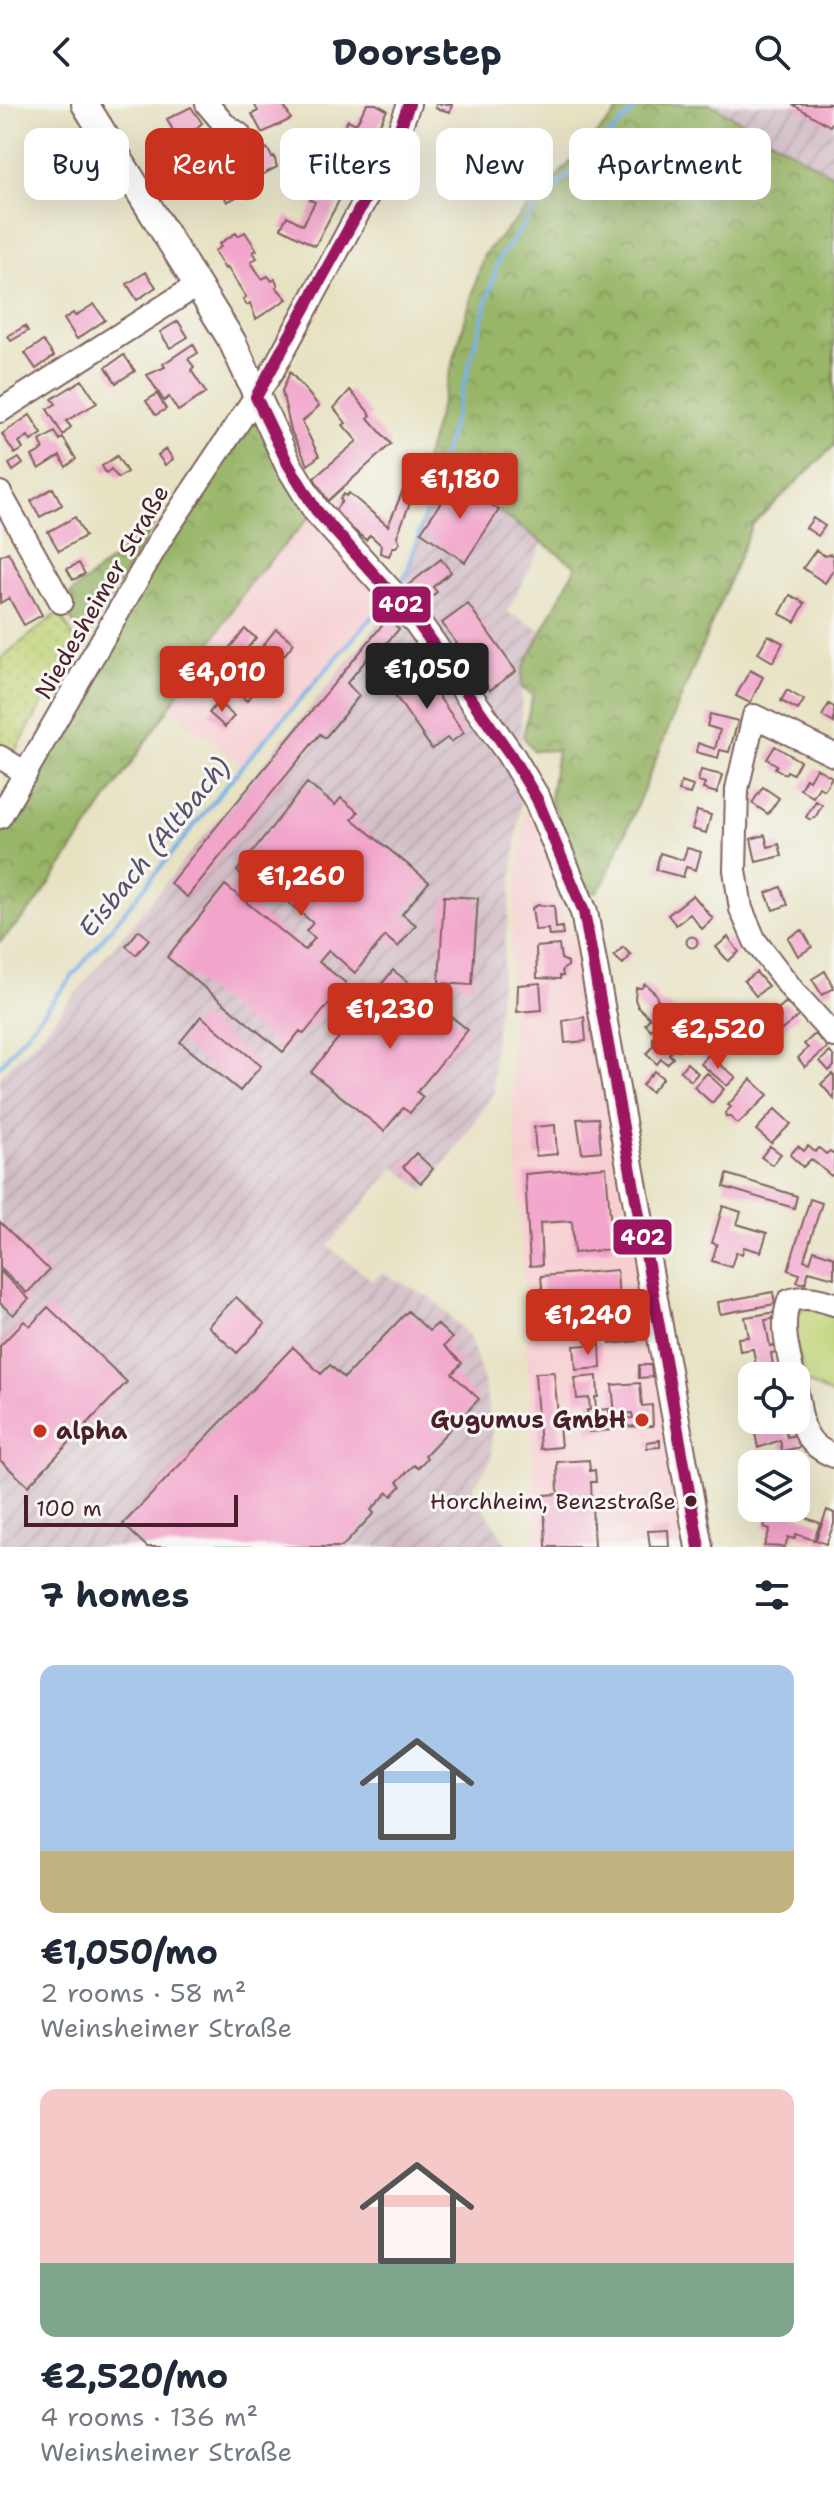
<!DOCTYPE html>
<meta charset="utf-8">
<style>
body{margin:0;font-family:"Shantell Sans",sans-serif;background:#f2f2f3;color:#1f2937;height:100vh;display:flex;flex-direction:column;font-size:30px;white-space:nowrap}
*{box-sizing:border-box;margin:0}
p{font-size:26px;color:#747a83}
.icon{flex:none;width:44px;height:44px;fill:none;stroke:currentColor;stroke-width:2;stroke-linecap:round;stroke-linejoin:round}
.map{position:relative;height:1443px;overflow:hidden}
.panel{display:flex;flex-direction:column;background:#fff;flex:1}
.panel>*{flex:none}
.banner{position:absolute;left:24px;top:24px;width:786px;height:72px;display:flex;gap:16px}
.controls{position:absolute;left:738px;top:1258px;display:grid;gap:16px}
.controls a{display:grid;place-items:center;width:72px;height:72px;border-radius:16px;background:#fff;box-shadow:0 8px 32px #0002;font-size:40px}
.scale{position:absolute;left:24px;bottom:20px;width:214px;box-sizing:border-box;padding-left:8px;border:4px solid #4a1f2b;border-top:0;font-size:22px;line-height:28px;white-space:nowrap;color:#4a1f2b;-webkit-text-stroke:6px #f6f6f2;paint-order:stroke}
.price{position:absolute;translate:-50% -68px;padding:0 18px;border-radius:8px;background:#c8321e;color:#fff;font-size:26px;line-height:52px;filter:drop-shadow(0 2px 4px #0008)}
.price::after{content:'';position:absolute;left:50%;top:48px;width:24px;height:18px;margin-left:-12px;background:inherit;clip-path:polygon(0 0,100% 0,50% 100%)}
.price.on{background:#222;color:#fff}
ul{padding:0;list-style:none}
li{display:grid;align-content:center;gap:16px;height:424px;padding:0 40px}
li span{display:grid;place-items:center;height:248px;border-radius:16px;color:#555}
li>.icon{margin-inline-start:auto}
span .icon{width:144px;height:144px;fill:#fffc;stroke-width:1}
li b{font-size:34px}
h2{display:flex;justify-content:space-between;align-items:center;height:96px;padding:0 40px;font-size:34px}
.chip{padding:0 28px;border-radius:16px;background:#fff;box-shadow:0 8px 32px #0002;font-size:28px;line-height:72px}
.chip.on{background:#c8321e;color:#fff}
header{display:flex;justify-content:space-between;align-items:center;height:104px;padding:0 40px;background:#fff;font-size:36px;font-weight:700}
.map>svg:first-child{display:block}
.built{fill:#f7cfd1}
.industrial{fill:url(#industrial-furrows)}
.grass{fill:url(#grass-dots);stroke:#857950;stroke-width:2}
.forest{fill:url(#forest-crowns);stroke:#716a49;stroke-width:2}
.park{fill:#c0d376;stroke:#857950;stroke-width:2}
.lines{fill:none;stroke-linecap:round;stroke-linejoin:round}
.stream{stroke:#79b1e8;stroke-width:4}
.building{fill:#f2a4ca}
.minor-casing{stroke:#816360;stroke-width:26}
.major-casing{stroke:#816360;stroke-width:30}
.minor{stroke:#fff;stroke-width:22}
.major{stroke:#fff;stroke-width:26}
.bus-1-casing{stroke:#f6f6f2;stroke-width:18}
.bus-1{stroke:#9c1561;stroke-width:12}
.poi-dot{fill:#c8321e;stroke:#f6f6f2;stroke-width:3}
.bus-dot{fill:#4a1f2b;stroke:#f6f6f2;stroke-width:3}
.labels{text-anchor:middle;stroke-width:6;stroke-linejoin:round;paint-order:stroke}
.bus-label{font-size:22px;fill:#4a1f2b;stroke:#f6f6f2;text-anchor:end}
.street-label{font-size:24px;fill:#4a1f2b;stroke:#f6f6f2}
.poi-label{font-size:24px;font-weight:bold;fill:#4a1f2b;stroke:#f6f6f2;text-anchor:end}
.water-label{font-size:26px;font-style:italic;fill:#5a526d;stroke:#f6f6f2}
.line-badge{stroke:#f6f6f2;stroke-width:3}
.badge-label{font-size:22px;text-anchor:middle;font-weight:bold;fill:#fff}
</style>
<header><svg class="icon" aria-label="back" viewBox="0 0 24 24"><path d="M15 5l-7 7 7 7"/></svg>Doorstep<svg class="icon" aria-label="search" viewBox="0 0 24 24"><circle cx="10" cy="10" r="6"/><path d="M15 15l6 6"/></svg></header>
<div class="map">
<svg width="834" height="1443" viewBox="0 0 834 1443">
<defs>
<pattern id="industrial-furrows" width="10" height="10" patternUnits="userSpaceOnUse" patternTransform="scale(2)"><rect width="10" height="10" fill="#d2bdc6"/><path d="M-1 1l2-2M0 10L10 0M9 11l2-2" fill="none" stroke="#b6a2aa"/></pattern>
<pattern id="grass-dots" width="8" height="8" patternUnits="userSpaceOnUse" patternTransform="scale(2)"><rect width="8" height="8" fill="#c0d376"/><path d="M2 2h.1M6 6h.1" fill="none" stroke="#a6b566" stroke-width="1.8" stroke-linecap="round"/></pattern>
<pattern id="forest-crowns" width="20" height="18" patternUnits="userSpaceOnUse" patternTransform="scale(2)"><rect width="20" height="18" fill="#98b567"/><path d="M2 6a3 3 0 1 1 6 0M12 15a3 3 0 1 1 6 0" fill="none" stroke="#7e9355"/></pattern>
</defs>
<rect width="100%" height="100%" fill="#f6f6f2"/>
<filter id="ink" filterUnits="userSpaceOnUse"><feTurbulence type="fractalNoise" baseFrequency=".0125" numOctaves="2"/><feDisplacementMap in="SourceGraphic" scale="16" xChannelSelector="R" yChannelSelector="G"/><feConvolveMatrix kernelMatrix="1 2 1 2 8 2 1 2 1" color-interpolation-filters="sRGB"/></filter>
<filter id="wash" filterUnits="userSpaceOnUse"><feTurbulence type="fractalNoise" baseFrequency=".006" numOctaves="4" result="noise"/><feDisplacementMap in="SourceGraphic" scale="32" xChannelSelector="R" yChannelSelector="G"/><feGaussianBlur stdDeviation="1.8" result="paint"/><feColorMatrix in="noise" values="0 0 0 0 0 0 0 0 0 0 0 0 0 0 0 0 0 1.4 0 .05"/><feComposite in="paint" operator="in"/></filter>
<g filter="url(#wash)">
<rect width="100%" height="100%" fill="#e7e2c2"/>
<!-- built -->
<path class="built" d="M316,406L388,487L381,504L243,661L169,604L250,479Z
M529,704L550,762L583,872L687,1443H537L511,948L510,852L525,706Z"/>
<!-- industrial -->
<path class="industrial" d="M711,0H834V72Z
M450,374L543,438L507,508L541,526L522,566L520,704L493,951L494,990L425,1087L395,1063L328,1142L373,1177L382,1169L433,1195L470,1233L484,1278L492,1325V1355L472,1385L508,1443H0V971L38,935L389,507L428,410Z"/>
<!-- grass -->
<path class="grass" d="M59,508L77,539L12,653L0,646V555Z"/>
<!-- forest -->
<path class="forest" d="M625,0H711L834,72V342L752,421L631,716L604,778L596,789L587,787L550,694L557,646L534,647L523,632L533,591L522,584V566L576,462L425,356L484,150Z
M256,293L316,406L250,479L169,604L35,801L0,838V713Z
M155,419L84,538L61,498Z"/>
<!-- park -->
<path class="park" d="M806,1203L834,1209V1287L832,1291L806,1278L791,1221L798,1208Z"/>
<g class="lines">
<!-- stream -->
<path class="stream" d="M398,481L407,469L455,312L499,155L537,102L641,0
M0,962L243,661L385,498"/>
</g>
<g id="blocks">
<!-- building -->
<path class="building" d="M254,0H283L291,15L262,29L252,10L258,7Z
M367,0H376L387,6L373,33L368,30L351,64L330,53L331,46L348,16L356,20Z
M436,0H452L450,8L435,4Z
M792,0H834V16L830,22Z
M191,3L202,19L194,26L197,31L202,29L205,34L210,32L219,49L201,58L196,49L192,51L188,43L192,41L189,35L173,44L169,37L177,34L167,15Z
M267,44L272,53L274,52L277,63L254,75L260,86L254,89L255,91L249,94L246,88L227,98L214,71L217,67L233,61L239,74L245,71L250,67L244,56Z
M333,62L352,72L315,142L281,124L287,112L303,121L315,98L310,96Z
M245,128L257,146L253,148L257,154L251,158L262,175L268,172L272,177L275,175L278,181L276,183L287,195L256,215L250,199L247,201L243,195L246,193L227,163L225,165L214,147L221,143L219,140L236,129L238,132Z
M146,168L156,183L137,196L127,180Z
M94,200L105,216L77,235L64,215L73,209L75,212Z
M178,217L188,233L170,244L160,228Z
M25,222L28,227L11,237L8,232Z
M43,237L54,252L36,265L25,249Z
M193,240L198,249L188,255L194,263L191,266L206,289L178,307L169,293L164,297L147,271L165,263L163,260Z
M124,251L135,267L116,279L106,263Z
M290,268L319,302L302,318L319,352L308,361L291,327L282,287Z
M82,276L97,299L66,317L71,323L63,331L47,305L56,300L52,295Z
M350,286L371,311L368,314L391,340L328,397L314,374L357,337L343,321L346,319L334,304Z
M157,290L166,305L156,311L146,297Z
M30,311L42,330L31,337L28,332L19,338L23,345L15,350L2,330Z
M55,328L60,336L63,334L76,355L66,363L60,352L39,365L32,352L44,345L40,337Z
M166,345L173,355L165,361L158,351Z
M117,352L127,368L118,374L111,365L106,369L102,362Z
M19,354L23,360L13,367L9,360Z
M409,372L419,376L397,432L400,439L396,443H393L389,452L380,449L381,441L370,431L366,436L333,409L342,397L340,395L344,390L346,392L349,389L388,422Z
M455,377L499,406L465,458L421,428Z
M53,384L62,401L40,413L31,397Z
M75,413L85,432L59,447L48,428Z
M813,414L825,422L818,432L806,424Z
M816,446L825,452L830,450L833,452L834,465L825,479L803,464Z
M8,448L42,511L24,521L9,494L0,499V452Z
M441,455L451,468L433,483L437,488L431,493L424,484L421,487L425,492L419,497L407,482Z
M79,459L85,470L73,476L67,465Z
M790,491L805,499L795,518L780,510Z
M468,500L516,567L490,586L442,519Z
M388,514L399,525L384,542L380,539L347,579L359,592L325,634L320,630L187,793L170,779Z
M245,525L256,534L244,548L252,555L276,525L294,539L247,597L229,582L238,571L231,565L210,590L199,581Z
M768,531L783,539L773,558L758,549Z
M399,550H407L409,552L410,557L405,563L394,561V556Z
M750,566L763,573L750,599L736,592Z
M421,567L464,629L451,638L447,634L432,645L392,587Z
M787,586L804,596L798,606L781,597Z
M218,598L234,612L225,623L209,609Z
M829,600L834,603V619L822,612Z
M710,610L738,617L729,648L720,646L718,654L696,648L698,639L715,645L720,626L707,622Z
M775,642L800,657L793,670L787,667L785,670L775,664L777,661L767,655Z
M816,664L832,673L824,686L819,683L813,693L800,685L806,674L809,676Z
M701,666L722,671L717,689L703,685L705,679L698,677Z
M681,678L693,682L690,690L679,687Z
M307,679L335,701L341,694L358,708L352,715L429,778L402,810L416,821L398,843L385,832L355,869L329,846L319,858L346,879L304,930L300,927L283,948L167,853L225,781L305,846L315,834L306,827L313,819L272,785L267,792L237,767Z
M763,683L779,694L768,710L752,699Z
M816,697L822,701L815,714L814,713L811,716L806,713Z
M697,707L711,711L706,729L692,725Z
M765,731L768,743L779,740L782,752L756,758L751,735Z
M687,744L701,748L696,766L686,763L683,773L656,766L660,749L683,756Z
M781,783L788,801L773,806L766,789Z
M693,791L713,815L702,825L690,810L676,821L668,811Z
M444,792L478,794L472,881L439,879Z
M538,801L554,802L556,824L562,823L563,831L549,832L548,825L535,826L532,804Z
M139,826L149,835L136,851L126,842Z
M802,826L812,843L798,852L788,834Z
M686.5 838a5.5 5.5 0 1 1 11 0a5.5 5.5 0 1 1-11 0Z
M728,833L739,848L728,857L716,843Z
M559,841L561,855L568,858V862L562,866L563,872H560V875L537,874L536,843Z
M623,843L631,851L623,860L614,852Z
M393,866L468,926L417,988L423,993L410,1009L403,1004L384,1027L311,968Z
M825,867L834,884L822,891L812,875Z
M756,868L768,882L756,892L744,877Z
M540,879L542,906L517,908L518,881Z
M645,880L656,890L657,895L664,901L666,899L674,906L672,909L678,914L680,911L684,915V920H689L694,924L689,928L693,931L687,938L683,935L679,939L680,946H673L669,950L673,954L667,960L661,955L657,960L646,950L653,942V934L666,933V928L657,920L651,926L645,920L650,914L638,903L635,895L636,884H641Z
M786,898L799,912L778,929L771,922L780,913L775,908Z
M201,912L261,962L240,987L180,938Z
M584,913L586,937L565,939L563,917Z
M815,930L828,943L805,963L798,954L808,944L804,940Z
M830,948L834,953V962L829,967L820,957Z
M708,951L736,973L727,982L701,960Z
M687,959L698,969L691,977L680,967Z
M654,967L663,974L651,988L642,981Z
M707,969L724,985L712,999L694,983Z
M832,970L834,972V995L821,980Z
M751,975L768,991L738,1020L730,1013H726L725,1009L731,1003L728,1001Z
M775,1005L791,1020L771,1039L756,1026Z
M598,1014L601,1047L582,1049L577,1015Z
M555,1021L557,1050L536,1052L534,1023Z
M770,1042L781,1050L772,1061L761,1053Z
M798,1042L804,1047L808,1042L815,1048L819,1044L826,1050L830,1047L834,1050V1069L831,1072L811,1055L803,1063L790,1051Z
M416,1049L433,1065L421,1079L403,1063Z
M606,1063L611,1123H617L618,1133L612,1134L613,1145L574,1149L572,1117L540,1119L542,1161L530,1162L525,1070Z
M727,1070L797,1092L794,1104L724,1083Z
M810,1095L822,1099L804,1156L810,1158L814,1146L834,1153V1174L809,1167L805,1180L797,1178L800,1170L788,1166Z
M723,1102L741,1108L737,1120L767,1129L761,1148L744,1143L742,1150L736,1148L731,1163L712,1157L717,1140L712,1139Z
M0,1118L49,1166L27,1189L0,1164Z
M617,1166L619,1198L544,1204L541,1172Z
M0,1167L29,1195L13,1211L0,1199Z
M773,1188L775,1200L720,1210L718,1198Z
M236,1193L265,1220L237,1249L208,1222Z
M48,1203L127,1278L28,1382L0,1356V1242L24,1217L30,1222Z
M408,1207L429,1227L437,1220L452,1234L444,1242L462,1259L452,1270L479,1295L425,1351L427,1354L418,1364L414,1361L397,1378L401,1382L392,1392L388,1388L371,1406L374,1409L342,1443H147L123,1420L293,1243L321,1270L330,1261L344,1274Z
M777,1208L778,1214L765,1216L770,1242L782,1240L784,1247L771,1249L775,1272H752V1278L746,1279L744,1269L757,1267L753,1245L740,1247L738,1234L749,1233L745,1213Z
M635,1215L637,1237L610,1240L609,1230L598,1231L597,1218Z
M600,1240L601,1264L576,1266L574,1242Z
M639,1261H651L652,1273L639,1274Z
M554,1268L561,1343L540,1345L535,1269Z
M597,1272L598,1293H595L596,1306L609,1305L610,1317L633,1314L632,1309L615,1310L612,1281L640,1279L642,1302L652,1301L653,1322L610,1323L611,1326L589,1328L587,1306H590L589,1294L577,1295L575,1274Z
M761,1316H783L787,1333L799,1330L801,1343L782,1347L780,1336L758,1344L755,1329L763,1327Z
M660,1336V1343L647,1344V1338Z
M589,1356L590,1367L595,1366L596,1378H591L594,1443H546L544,1391L558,1390L557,1358Z
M771,1404H792L790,1408L820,1419L814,1436L796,1430L794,1435L788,1433L785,1443L764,1442L770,1425L764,1423Z
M827,1406L834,1409V1420L826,1440L816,1436Z
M668,1426L669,1443H650L648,1427Z"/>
</g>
</g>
<g filter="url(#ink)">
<use href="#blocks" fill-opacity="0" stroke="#816360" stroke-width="2"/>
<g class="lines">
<defs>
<path id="minor" d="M207,0L224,20L239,30
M0,307L196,182
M0,389L61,498
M834,651L754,612L737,685L735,766L741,805L755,837L794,888L834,932
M0,653L26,669
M0,713L161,434L272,268L390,50L409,0
M793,1272C788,1246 780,1222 789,1197C805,1191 818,1195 834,1200
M796,1285C803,1318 799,1338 834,1352"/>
<path id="major" d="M85,0L232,237L288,360L316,406L418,519L510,650L537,695L584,808L699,1443"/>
</defs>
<!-- minor casing -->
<use href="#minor" class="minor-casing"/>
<!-- major casing -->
<use href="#major" class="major-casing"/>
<!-- minor -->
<use href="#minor" class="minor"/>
<!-- major -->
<use href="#major" class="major"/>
<defs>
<path id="bus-1" d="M256,293L288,360L316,406L418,519L510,650L537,695L584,808L699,1443
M256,293L390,50L409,0"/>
</defs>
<!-- bus-1 casing -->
<use href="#bus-1" class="bus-1-casing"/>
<!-- bus-1 -->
<use href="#bus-1" class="bus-1"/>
</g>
</g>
<!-- markers -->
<g class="poi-dot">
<circle cx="642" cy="1316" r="8"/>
<circle cx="40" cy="1327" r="8"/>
</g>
<circle class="bus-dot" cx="691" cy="1397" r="7"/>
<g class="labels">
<!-- bus labels -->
<g class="bus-label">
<text x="676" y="1405">Horchheim, Benzstraße</text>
</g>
<!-- street labels -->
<g class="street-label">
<text transform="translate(102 488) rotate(-60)" y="8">Niedesheimer Straße</text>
</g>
<!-- poi labels -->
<g class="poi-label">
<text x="626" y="1324">Gugumus GmbH</text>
<text x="56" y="1335" text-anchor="start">alpha</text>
</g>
<!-- water labels -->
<g class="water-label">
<text transform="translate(154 743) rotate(-51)" y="9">Eisbach (Altbach)</text>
</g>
</g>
<g class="line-badge">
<rect x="371" y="481" width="61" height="39" rx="8" fill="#9c1561"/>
<rect x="612" y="1114" width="61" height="38" rx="8" fill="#9c1561"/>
</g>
<g class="badge-label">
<text x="401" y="508">402</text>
<text x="643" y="1141">402</text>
</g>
</svg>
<div class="controls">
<a><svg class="icon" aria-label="locate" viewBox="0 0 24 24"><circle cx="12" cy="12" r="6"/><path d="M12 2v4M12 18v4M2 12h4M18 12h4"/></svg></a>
<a><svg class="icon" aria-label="layers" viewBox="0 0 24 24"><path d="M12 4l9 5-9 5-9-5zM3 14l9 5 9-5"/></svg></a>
</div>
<div class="scale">100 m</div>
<b class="price" style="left:460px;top:417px">€1,180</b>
<b class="price on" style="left:427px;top:607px">€1,050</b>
<b class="price" style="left:222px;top:610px">€4,010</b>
<b class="price" style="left:301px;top:814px">€1,260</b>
<b class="price" style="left:390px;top:947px">€1,230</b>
<b class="price" style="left:718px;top:967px">€2,520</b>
<b class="price" style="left:588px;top:1253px">€1,240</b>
<div class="banner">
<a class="chip">Buy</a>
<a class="chip on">Rent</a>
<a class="chip">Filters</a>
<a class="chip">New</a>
<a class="chip">Apartment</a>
</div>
</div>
<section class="panel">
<h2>7 homes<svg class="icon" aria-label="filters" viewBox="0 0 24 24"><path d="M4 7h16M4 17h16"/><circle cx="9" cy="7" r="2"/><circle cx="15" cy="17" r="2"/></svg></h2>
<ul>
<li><span style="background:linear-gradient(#a9c7e8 75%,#c2b280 0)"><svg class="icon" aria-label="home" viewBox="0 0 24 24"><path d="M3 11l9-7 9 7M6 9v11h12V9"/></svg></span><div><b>€1,050/mo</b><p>2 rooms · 58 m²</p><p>Weinsheimer Straße</p></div></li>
<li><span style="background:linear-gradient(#f6c9c9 70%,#7fa58c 0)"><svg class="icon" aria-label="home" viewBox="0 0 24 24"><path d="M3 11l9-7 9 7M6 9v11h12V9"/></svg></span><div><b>€2,520/mo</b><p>4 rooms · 136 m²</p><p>Weinsheimer Straße</p></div></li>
</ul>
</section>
